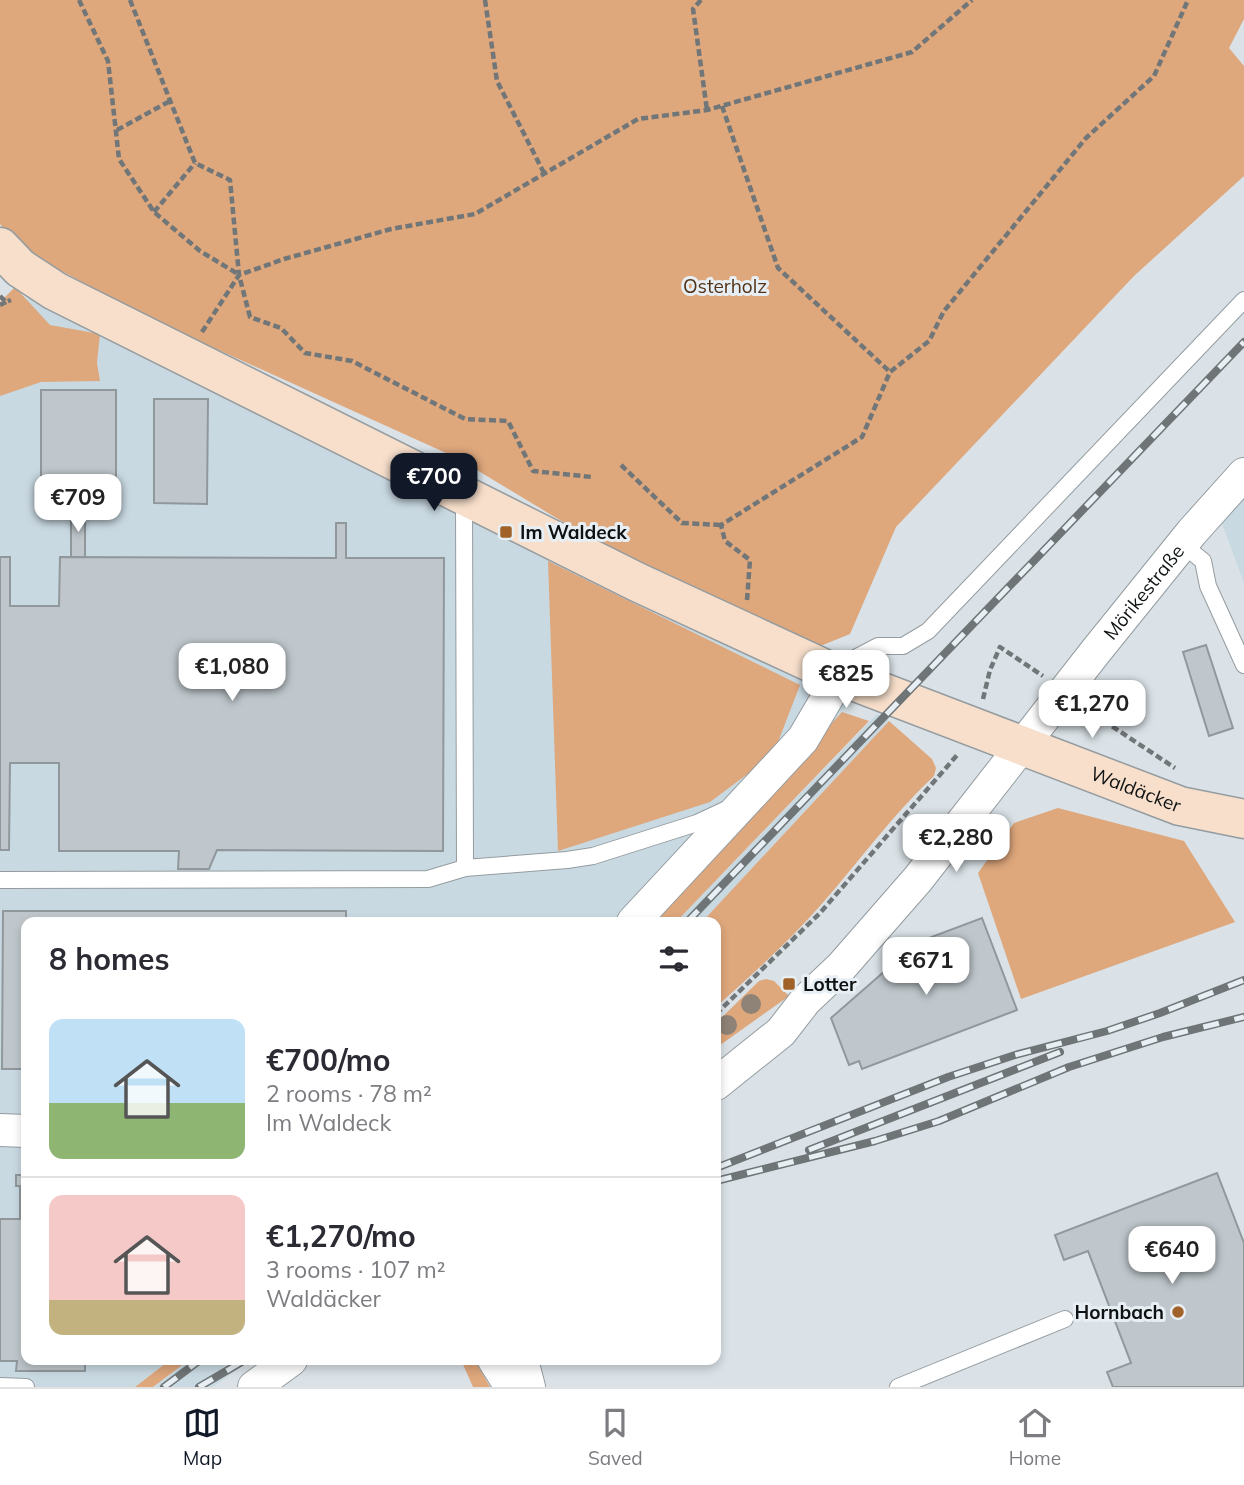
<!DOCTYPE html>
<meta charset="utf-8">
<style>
body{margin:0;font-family:Mulish,sans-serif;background:#f7f7f7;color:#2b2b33;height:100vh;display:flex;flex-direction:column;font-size:26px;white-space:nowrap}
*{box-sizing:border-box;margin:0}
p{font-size:23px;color:#7c7c81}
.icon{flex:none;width:38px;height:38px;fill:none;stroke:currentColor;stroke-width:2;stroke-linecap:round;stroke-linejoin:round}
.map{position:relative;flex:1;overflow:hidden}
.sheet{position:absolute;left:21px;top:917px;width:700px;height:448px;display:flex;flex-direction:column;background:#fff;border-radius:14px;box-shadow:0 4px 10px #0003}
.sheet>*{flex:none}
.price{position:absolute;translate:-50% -60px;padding:0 16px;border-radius:14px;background:#fff;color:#222;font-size:23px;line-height:46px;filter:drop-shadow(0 2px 4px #0008)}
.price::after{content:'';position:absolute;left:50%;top:42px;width:21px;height:16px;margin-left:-10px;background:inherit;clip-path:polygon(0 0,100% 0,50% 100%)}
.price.on{background:#111827;color:#fff}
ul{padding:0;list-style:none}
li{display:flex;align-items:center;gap:21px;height:175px;padding:0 28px}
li+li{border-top:2px solid #e1e1e2}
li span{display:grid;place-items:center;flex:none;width:196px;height:140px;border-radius:14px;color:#555}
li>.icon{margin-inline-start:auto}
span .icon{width:84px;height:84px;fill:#fffc;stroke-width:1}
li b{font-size:30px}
h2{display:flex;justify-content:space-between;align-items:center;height:84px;padding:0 28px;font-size:30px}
.tab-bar{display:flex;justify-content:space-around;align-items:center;height:98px;border-top:2px solid #e1e1e2;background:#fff;font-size:19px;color:#7c7c81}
.tab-bar a{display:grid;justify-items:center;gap:4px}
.tab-bar .on{color:#111827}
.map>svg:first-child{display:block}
.built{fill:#c9d9e2}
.green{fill:#dea77c}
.building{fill:#bfc7cc;stroke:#90989c;stroke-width:2}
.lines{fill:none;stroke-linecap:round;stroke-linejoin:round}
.lane-casing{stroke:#949ca0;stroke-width:18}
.street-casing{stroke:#949ca0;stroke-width:34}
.secondary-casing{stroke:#949ca0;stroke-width:41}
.path{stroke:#717679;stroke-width:4.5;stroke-dasharray:7 3.5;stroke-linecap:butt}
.lane{stroke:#fff;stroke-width:16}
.street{stroke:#fff;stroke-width:32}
.secondary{stroke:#f7dfcb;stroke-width:38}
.rail-casing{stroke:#6f7577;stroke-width:8}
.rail{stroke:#e7eff4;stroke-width:5;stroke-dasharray:16;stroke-linecap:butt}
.tree{fill:#8f8276}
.poi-dot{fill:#a16229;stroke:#e7eff4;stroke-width:2.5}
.labels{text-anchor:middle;stroke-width:6;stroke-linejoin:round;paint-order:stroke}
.park-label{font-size:19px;fill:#523319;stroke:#e7eff4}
.poi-label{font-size:19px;font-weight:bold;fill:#0f1213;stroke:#e7eff4;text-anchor:start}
.street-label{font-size:19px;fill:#0f1213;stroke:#e7eff4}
</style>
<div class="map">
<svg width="1244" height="1387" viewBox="0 0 1244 1387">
<rect width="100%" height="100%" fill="#dae2e7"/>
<!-- built -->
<path class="built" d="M39,298L863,685L833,723L650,922H26V1360H170L135,1387H0V305L17,299Z
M1244,496V583L1221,521Z
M877,714L889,721L702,922H676Z
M189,1360H230L219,1371L240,1360H243L245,1364L213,1387H153Z"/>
<!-- green -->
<path class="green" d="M0,0H1244V19L1229,48L1244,66V176L1134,276L896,527L850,634L808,651L666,579L573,528L457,458L159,323L22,250L0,224Z
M15,287L50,325L100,334L97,363L100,381L41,382L0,396V302Z
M548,561L800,685L773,755L710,802L558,851Z
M842,712L869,721L676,922H650Z
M889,721L932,759L936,768L934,776C892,815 858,863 820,906C788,942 752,975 716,1007V922H702Z
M1058,808L1184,841L1235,922L1021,999L978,873L1014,823Z
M766,979L774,981L789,996L716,1048V1023L759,981Z
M170,1360H189L153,1387H135Z
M461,1360H475L490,1387H473Z"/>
<!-- building -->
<path class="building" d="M41,390H116V512H41Z
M154,399H208L207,504L154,503Z
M71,512H85V557H71Z
M336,523H346V558H444L443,851L217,850L209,869H178L179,851H59V763H10L9,850H0V557H10V606H59L60,557L336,558Z
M1206,645L1233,728L1209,736L1183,652Z
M3,911H346V922H26V1069H2Z
M455,918H565L569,922H455Z
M982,918L1017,1010L862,1069L859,1061L849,1065L831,1018L918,942Z
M22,1165H26V1360H85V1371H16L17,1361H0V1219H20V1186H16V1175H22Z
M1217,1173L1244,1243V1387H1113L1107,1372L1131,1363L1088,1251L1064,1260L1055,1235Z"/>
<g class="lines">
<defs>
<path id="lane" d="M464,496L465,868
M1182,544L1203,561L1208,586L1244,665
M840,676L857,657L878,646H903L928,631L1244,300
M0,880L428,879L465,868L567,860L593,856L697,823L727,809
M0,1386L26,1387
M898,1387L1065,1319"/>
<g id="street">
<path d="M633,922L803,739L840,676"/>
<path id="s1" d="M716,1084L781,1032L805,1001L842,966L918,879L1096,651L1192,532L1244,474"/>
<path d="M0,1130L26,1131"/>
<path d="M494,1360L511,1387"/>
<path d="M522,1360L529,1387"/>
<path d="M254,1387L291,1360"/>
</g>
<g id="secondary">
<path id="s2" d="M0,247L20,268L55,291L637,582L840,676L1180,806L1244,819"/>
</g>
</defs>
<!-- lane casing -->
<use href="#lane" class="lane-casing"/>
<!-- street casing -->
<use href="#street" class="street-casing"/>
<!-- secondary casing -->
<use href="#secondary" class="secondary-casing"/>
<!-- path -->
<path class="path" d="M79,0L108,61L119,159L154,212L200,251L238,274
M130,0L195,163L230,180L239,275L250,317L281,328L305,353L352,361L465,419L508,421L533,471L592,477
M485,0L497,81L544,173
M701,0L693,9L707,110
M722,106L778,268L890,372
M117,130L170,101
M154,212L195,163
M0,296L6,302L11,300
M0,305L6,302
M202,332L239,275L284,259L391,229L475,214L638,119L707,110L912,52L972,0
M621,465L682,523L721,525
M747,600L750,560L725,541L721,525L862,437L890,372L929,341L944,311L1086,138L1154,76L1188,0
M983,699L990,670L1000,647L1043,676
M1086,709L1175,768
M716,1014L820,913L958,754"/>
<!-- lane -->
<use href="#lane" class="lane"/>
<!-- street -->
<use href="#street" class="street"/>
<!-- secondary -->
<use href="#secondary" class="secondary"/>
<defs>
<path id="rail" d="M687,922L1244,342
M809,1150L1060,1052
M716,1168L948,1077L1015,1055L1107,1031L1160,1013L1244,980
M716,1181L875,1141L939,1121L1069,1067L1163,1037L1244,1017
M164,1387L200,1360
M199,1387L245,1360"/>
</defs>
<!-- rail casing -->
<use href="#rail" class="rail-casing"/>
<!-- rail -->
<use href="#rail" class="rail"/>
</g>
<!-- trees -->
<g class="tree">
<circle cx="751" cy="1004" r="10"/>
<circle cx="727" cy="1025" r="10"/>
</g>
<!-- markers -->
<g class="poi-dot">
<rect x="499" y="525" width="14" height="14" rx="3.5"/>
<rect x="782" y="977" width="14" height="14" rx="3.5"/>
<circle cx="1178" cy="1312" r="7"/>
</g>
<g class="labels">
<!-- park labels -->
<g class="park-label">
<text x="725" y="293">Osterholz</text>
</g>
<!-- poi labels -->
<g class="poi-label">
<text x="520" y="539">Im Waldeck</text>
<text x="803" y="991">Lotter</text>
<text x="1164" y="1319" text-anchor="end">Hornbach</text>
</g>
<!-- street labels -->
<g class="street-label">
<text dy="7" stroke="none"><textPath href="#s1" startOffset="654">Mörikestraße</textPath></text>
<text dy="7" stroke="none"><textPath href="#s2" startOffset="1262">Waldäcker</textPath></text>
</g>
</g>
</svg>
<b class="price on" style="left:434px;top:513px">€700</b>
<b class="price" style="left:78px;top:534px">€709</b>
<b class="price" style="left:232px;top:703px">€1,080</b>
<b class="price" style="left:846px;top:710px">€825</b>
<b class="price" style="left:1092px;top:740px">€1,270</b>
<b class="price" style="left:956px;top:874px">€2,280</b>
<b class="price" style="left:926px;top:997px">€671</b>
<b class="price" style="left:1172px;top:1286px">€640</b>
<section class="sheet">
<h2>8 homes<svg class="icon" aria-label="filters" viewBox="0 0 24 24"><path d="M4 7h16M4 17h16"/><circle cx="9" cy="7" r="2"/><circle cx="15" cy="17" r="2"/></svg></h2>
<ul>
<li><span style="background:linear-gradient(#bfe0f5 60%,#8fb573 0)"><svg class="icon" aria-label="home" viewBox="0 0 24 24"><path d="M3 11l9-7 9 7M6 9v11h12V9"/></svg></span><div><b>€700/mo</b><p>2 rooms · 78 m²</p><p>Im Waldeck</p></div></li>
<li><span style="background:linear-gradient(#f6c9c9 75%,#c2b280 0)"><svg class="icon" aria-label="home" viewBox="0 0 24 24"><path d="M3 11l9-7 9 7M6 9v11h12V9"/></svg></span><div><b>€1,270/mo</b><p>3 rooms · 107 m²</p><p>Waldäcker</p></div></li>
</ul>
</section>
</div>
<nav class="tab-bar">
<a class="on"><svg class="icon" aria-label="map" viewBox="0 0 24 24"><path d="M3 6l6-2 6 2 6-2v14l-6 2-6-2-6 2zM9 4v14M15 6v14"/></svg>Map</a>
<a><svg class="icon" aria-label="saved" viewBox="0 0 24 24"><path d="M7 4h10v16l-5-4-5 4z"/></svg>Saved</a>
<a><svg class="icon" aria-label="home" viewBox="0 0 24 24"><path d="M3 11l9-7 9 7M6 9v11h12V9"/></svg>Home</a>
</nav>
